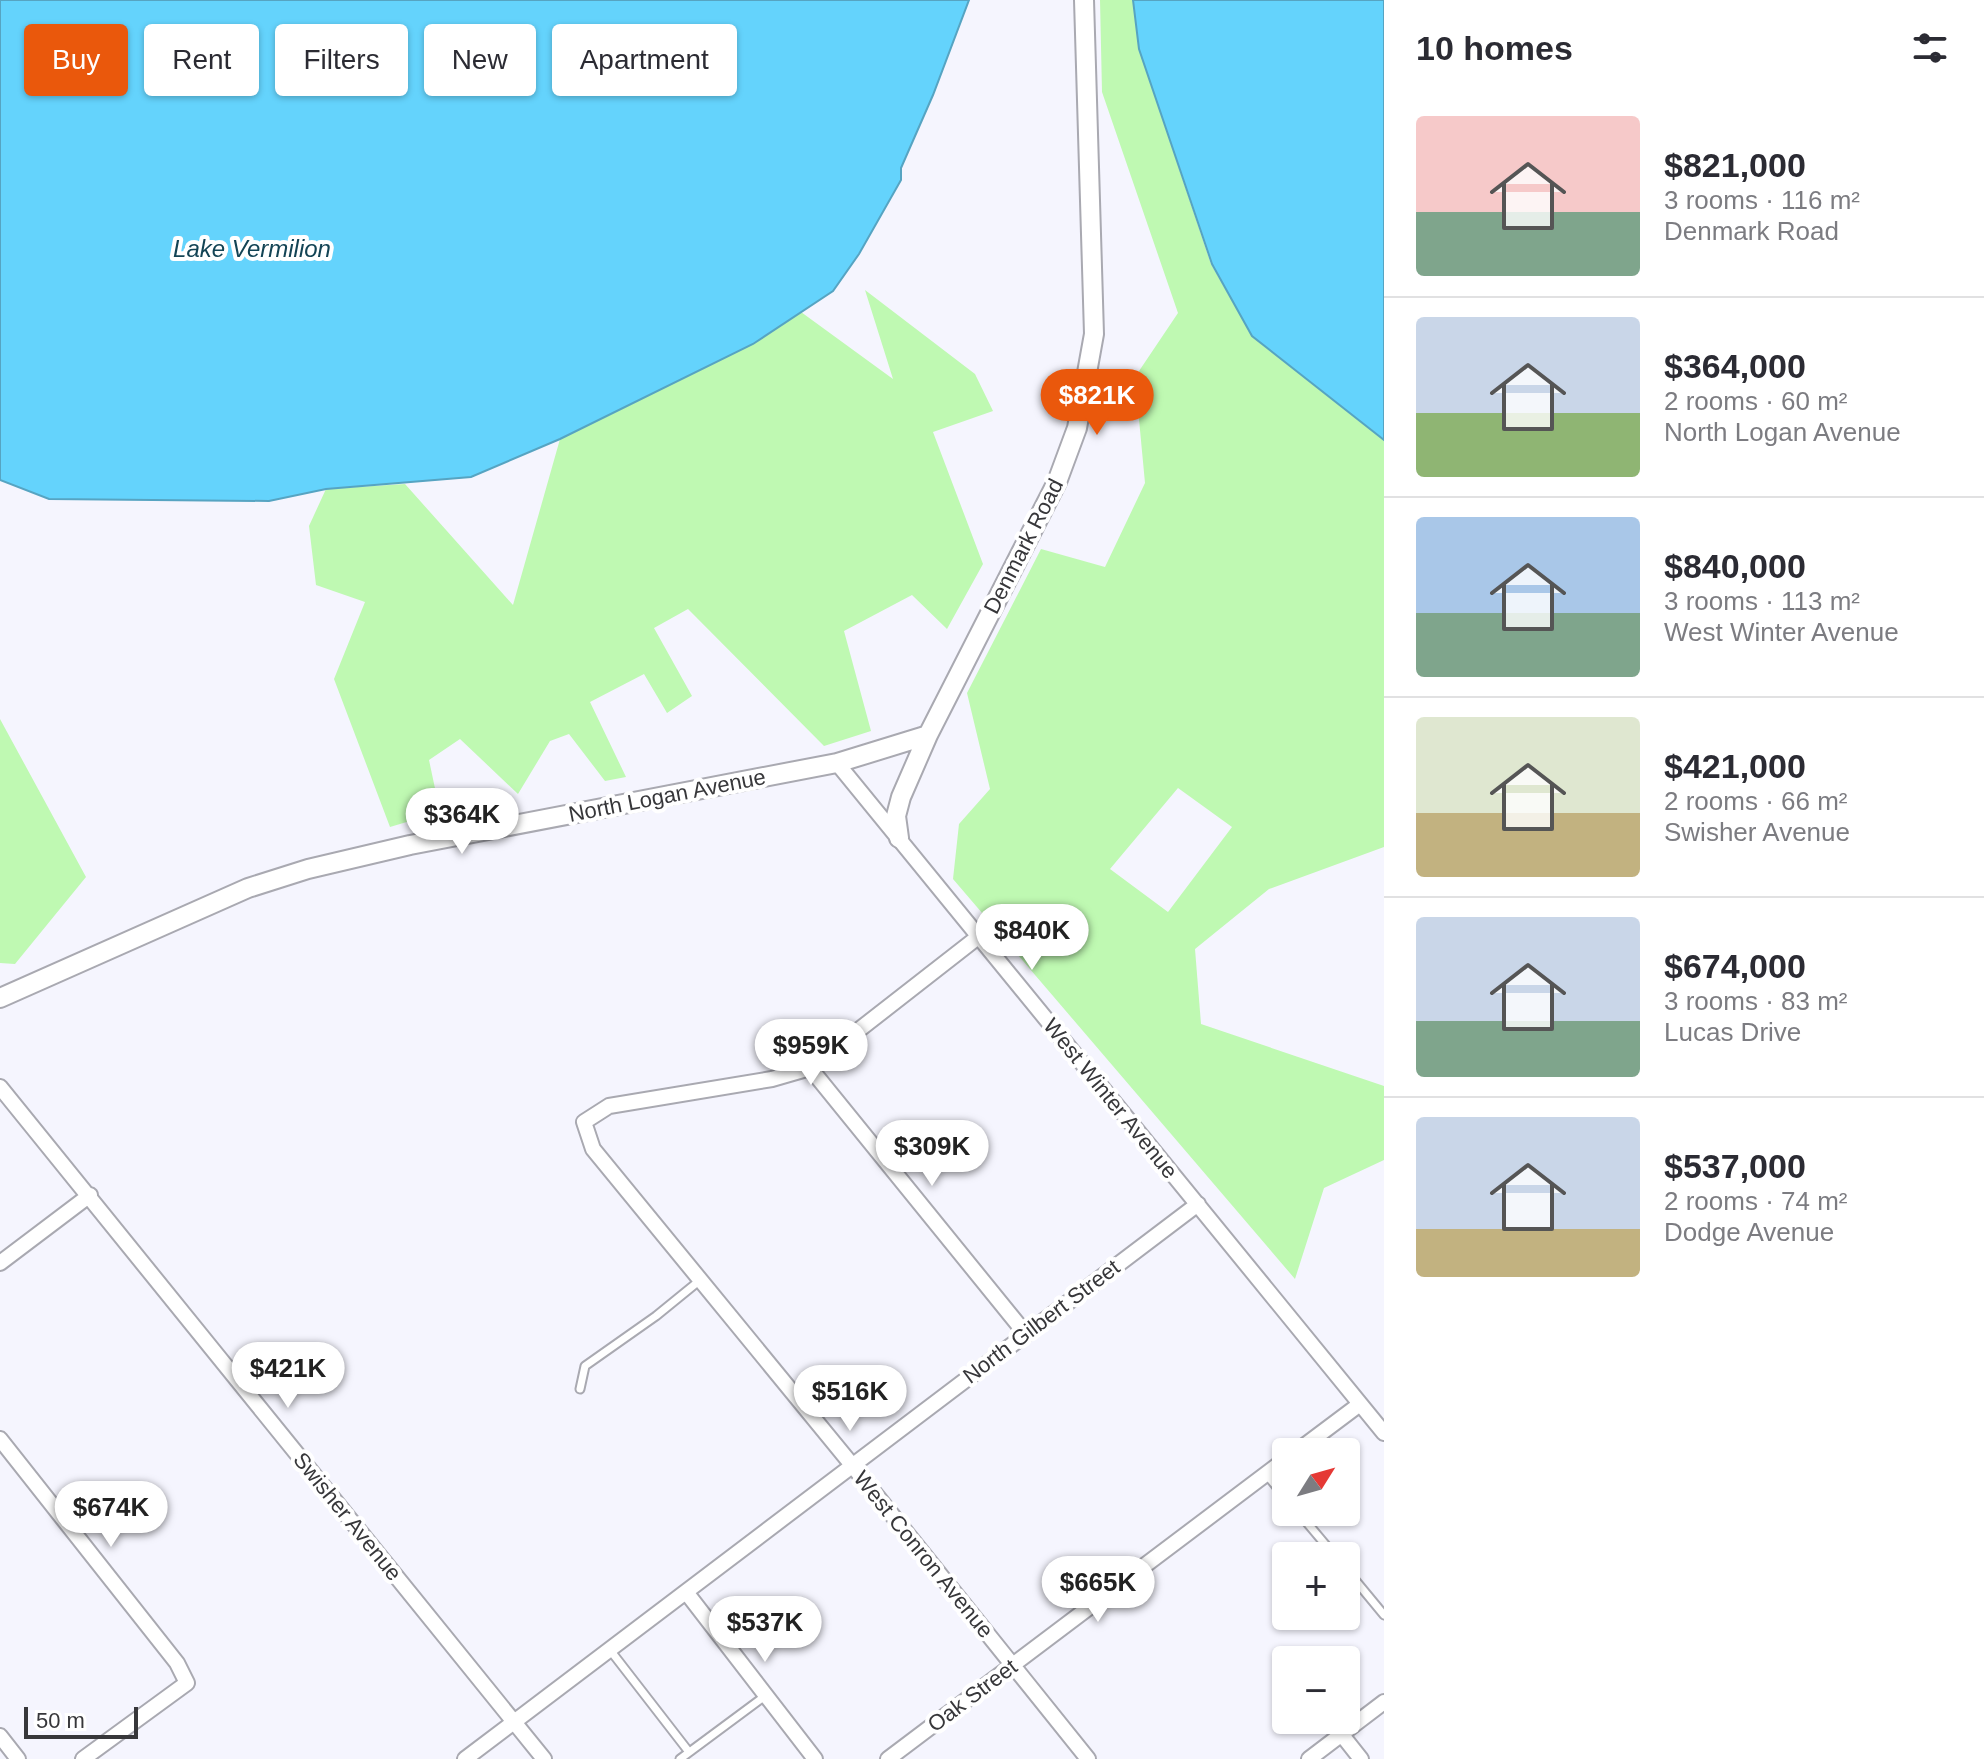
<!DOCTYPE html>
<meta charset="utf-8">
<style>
body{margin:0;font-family:Helvetica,sans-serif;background:#f7f7f7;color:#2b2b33;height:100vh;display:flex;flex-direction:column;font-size:30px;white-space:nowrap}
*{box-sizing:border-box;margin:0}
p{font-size:26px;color:#7c7c81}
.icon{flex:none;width:44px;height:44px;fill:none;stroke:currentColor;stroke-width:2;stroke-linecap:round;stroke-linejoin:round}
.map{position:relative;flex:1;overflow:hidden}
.details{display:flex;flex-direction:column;background:#fff;width:600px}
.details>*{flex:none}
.guide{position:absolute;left:24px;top:24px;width:760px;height:72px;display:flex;gap:16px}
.needle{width:52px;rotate:53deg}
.buttons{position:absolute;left:1272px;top:1438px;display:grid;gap:16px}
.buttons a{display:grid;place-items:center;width:88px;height:88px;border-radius:8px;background:#fff;box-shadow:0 2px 6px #0004;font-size:40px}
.scale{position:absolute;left:24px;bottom:20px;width:114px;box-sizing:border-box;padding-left:8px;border:4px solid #37373a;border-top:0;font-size:22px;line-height:28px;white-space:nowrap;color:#37373a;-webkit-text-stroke:6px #fff;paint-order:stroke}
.price{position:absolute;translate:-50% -68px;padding:0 18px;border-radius:28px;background:#fff;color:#222;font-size:26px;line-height:52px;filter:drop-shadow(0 2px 4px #0008)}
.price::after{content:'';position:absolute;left:50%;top:48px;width:24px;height:18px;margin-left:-12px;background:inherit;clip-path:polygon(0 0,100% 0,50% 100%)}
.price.active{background:#ea580c;color:#fff}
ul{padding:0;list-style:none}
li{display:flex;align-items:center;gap:24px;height:200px;padding:0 32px}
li+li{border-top:2px solid #e1e1e2}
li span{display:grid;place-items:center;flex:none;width:224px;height:160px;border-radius:8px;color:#555}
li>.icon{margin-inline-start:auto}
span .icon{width:96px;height:96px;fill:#fffc;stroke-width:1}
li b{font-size:34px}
h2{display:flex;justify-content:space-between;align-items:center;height:96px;padding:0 32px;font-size:34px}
.chip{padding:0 28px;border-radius:8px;background:#fff;box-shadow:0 2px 6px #0004;font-size:28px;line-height:72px}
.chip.active{background:#ea580c;color:#fff}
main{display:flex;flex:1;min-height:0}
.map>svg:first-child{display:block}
.green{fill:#bff9b2;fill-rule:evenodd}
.water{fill:#64d3fc;stroke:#56a4c2;stroke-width:2}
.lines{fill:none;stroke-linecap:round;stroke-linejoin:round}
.lane-casing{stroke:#a9a9b1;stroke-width:11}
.street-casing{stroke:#a9a9b1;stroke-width:18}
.secondary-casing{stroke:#a9a9b1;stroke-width:22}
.lane{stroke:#fff;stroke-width:7}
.street{stroke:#fff;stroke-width:14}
.secondary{stroke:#fff;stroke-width:18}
.labels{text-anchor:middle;stroke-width:8;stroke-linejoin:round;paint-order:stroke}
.street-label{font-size:22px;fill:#37373a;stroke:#fff}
.water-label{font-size:24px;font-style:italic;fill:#134455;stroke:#fff}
</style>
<main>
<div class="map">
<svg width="1384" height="1759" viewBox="0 0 1384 1759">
<rect width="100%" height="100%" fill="#f5f5fe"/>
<!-- green -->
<path class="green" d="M1100,0H1133L1139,49L1211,264L1252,336L1384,440V847L1269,889L1195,949L1201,1024L1384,1086V1160L1324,1188L1295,1279L953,879L959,824L990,789L967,693L1041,549L1105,567L1145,483L1135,377L1178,313L1102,92ZM1178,788L1232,827L1168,912L1110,869Z
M865,290L975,374L993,411L933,432L983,564L947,629L912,595L844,631L871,731L824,746L688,609L654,628L692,696L667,713L644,674L590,702L626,777L605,781L569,734L550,741L518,794L460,739L429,760L440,812L390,827L334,679L365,602L316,585L309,526L326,489L405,484L513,605L560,439L753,344L801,312L893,379Z
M0,719L86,877L15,964L0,963Z"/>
<!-- water -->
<path class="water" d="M0,0H969L933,95L901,168V180L859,254L833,291L753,344L560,439L471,477L326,489L269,501L49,499L0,480Z
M1133,0H1384V440L1252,336L1212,264L1139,49Z"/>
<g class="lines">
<defs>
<path id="lane" d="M580,1389L585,1366L656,1316L699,1281
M1266,1474L1286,1498
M1298,1512L1335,1556
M1346,1569L1384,1615
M610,1650L689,1752
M680,1759L765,1696"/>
<path id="street" d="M837,763L1384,1433
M978,937L810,1068L772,1079L609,1106L584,1122L593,1149L852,1465L1088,1759
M810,1068L1025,1333
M0,1087L544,1759
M0,1263L90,1195
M0,1439L177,1663L187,1683L83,1759
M1296,1452L1360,1404
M686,1592L815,1759
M1342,1735L1361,1759
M0,1736L18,1759
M465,1759L1198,1204
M888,1759L1286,1459
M1309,1759L1384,1702"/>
<path id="secondary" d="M899,838L896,816L901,797L928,735L1057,482L1077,428L1094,334L1084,0
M0,998L248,888L308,869L410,845L837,763L928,735"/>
</defs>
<!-- lane casing -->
<use href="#lane" class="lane-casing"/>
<!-- street casing -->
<use href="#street" class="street-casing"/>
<!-- secondary casing -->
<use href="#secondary" class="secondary-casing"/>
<!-- lane -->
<use href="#lane" class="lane"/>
<!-- street -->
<use href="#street" class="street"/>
<!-- secondary -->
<use href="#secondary" class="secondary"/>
</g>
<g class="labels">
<!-- street labels -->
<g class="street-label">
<text transform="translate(1023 546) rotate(-63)" y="8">Denmark Road</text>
<text transform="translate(667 795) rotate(-11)" y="8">North Logan Avenue</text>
<text transform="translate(1111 1098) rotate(51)" y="8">West Winter Avenue</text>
<text transform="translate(1041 1321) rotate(-37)" y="8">North Gilbert Street</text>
<text transform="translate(348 1516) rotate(51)" y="8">Swisher Avenue</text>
<text transform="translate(924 1554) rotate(51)" y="8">West Conron Avenue</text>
<text transform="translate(972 1695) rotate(-37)" y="8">Oak Street</text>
</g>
<!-- water labels -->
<g class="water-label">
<text x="252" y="257">Lake Vermilion</text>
</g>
</g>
</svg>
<div class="buttons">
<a><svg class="needle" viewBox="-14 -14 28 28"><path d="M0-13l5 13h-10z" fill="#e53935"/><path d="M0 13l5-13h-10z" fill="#7c7c81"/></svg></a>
<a>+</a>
<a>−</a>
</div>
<div class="scale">50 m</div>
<b class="price active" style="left:1097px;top:437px">$821K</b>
<b class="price" style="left:462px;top:856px">$364K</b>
<b class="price" style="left:1032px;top:972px">$840K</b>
<b class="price" style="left:811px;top:1087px">$959K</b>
<b class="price" style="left:932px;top:1188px">$309K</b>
<b class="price" style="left:288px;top:1410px">$421K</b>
<b class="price" style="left:850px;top:1433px">$516K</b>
<b class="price" style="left:111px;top:1549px">$674K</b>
<b class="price" style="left:1098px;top:1624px">$665K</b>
<b class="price" style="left:765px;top:1664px">$537K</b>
<div class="guide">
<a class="chip active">Buy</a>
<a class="chip">Rent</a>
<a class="chip">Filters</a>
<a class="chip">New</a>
<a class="chip">Apartment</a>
</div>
</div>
<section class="details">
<h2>10 homes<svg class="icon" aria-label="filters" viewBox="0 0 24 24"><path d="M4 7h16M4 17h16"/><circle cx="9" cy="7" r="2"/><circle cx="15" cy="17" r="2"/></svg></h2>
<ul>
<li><span style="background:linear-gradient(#f6c9c9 60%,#7fa58c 0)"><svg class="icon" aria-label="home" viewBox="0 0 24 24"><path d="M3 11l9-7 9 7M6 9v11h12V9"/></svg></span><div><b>$821,000</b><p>3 rooms · 116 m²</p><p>Denmark Road</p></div></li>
<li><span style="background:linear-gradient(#c9d6e8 60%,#8fb573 0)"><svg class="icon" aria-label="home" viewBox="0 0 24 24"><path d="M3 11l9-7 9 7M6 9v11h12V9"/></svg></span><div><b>$364,000</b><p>2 rooms · 60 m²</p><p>North Logan Avenue</p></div></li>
<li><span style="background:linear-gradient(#a9c7e8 60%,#7fa58c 0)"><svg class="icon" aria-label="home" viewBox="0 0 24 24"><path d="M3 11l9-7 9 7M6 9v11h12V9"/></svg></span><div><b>$840,000</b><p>3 rooms · 113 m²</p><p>West Winter Avenue</p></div></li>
<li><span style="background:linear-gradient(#dfe7d0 60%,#c2b280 0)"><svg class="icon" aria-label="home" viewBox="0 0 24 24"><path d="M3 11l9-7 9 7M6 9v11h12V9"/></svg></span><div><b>$421,000</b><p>2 rooms · 66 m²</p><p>Swisher Avenue</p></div></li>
<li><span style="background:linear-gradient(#c9d6e8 65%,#7fa58c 0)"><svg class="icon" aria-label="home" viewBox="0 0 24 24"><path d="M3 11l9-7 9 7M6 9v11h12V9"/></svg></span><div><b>$674,000</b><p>3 rooms · 83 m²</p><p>Lucas Drive</p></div></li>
<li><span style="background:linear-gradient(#c9d6e8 70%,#c2b280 0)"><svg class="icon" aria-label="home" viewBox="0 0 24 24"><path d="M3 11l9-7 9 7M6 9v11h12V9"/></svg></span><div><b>$537,000</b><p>2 rooms · 74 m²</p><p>Dodge Avenue</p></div></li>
</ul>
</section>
</main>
